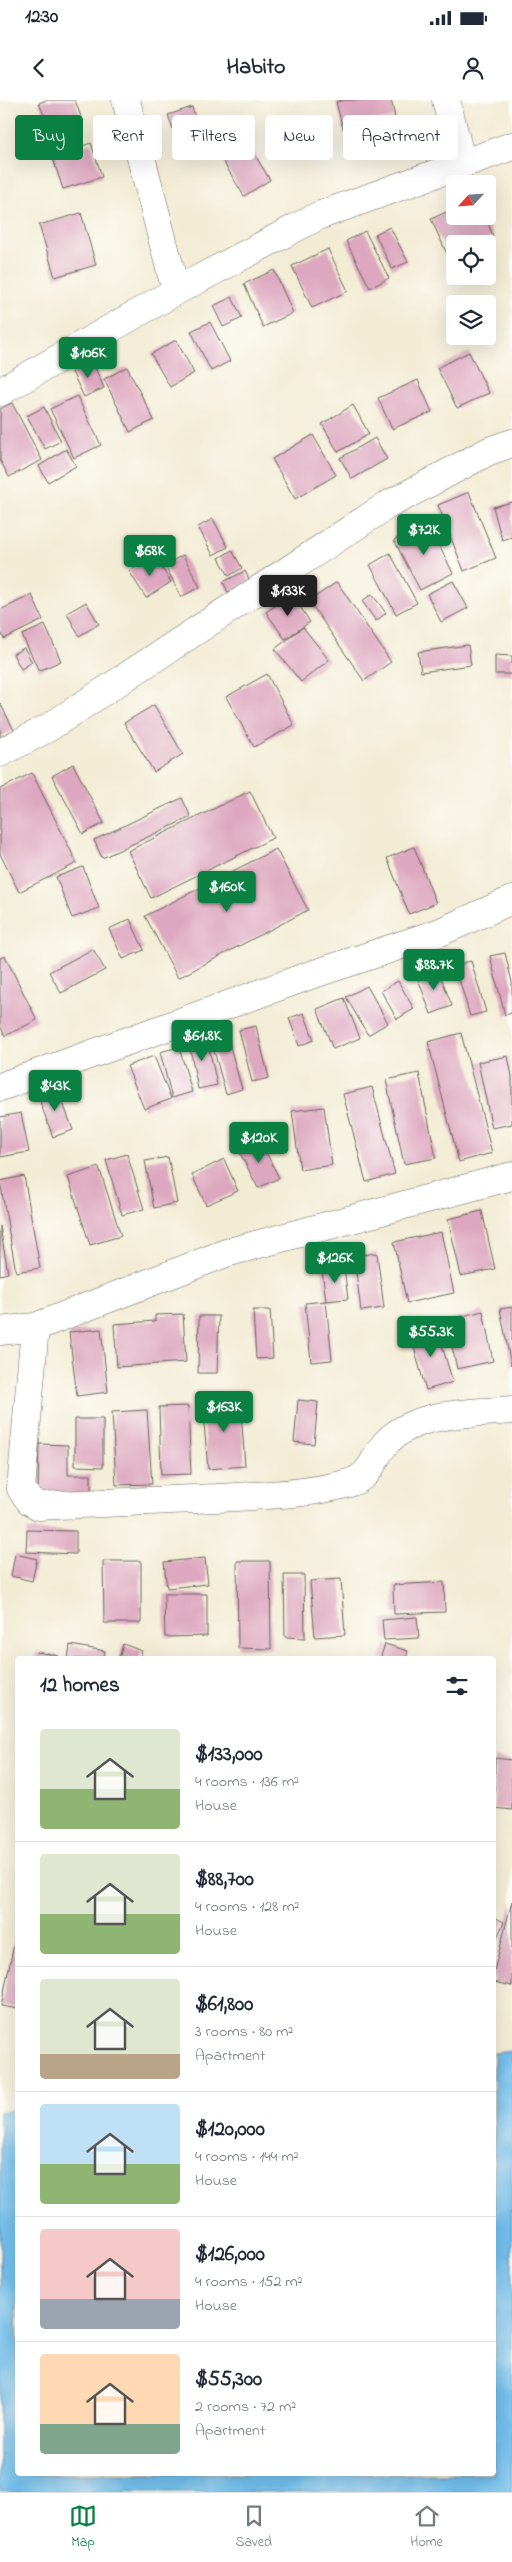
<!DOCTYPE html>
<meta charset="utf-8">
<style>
body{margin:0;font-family:"Indie Flower",sans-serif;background:#f6f6f7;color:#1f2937;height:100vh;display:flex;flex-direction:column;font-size:19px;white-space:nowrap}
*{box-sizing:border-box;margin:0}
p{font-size:16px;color:#747a83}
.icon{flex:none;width:28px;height:28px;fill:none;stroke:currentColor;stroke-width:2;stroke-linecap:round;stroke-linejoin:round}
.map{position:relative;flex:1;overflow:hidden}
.drawer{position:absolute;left:15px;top:1556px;width:481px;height:820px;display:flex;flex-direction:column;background:#fff;border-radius:5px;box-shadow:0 5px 20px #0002}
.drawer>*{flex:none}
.banner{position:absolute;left:15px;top:15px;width:482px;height:45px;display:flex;gap:10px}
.needle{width:32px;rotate:244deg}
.controls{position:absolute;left:446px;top:75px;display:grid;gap:10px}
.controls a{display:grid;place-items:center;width:50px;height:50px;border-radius:5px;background:#fff;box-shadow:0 5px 20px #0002;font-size:25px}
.price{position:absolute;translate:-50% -42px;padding:0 11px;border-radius:5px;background:#0b8043;color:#fff;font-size:16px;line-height:32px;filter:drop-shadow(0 1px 2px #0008)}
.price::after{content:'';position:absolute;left:50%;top:30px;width:15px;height:11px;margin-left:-8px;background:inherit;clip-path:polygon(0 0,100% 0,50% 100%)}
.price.current{background:#222;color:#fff}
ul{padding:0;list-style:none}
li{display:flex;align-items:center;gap:15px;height:125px;padding:0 25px}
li+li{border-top:1px solid #e0e1e3}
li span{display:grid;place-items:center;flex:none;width:140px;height:100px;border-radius:5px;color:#555}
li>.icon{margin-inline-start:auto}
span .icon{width:60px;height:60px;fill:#fffc;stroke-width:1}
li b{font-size:21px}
h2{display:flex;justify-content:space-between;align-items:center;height:60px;padding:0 25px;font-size:21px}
.pill{padding:0 18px;border-radius:5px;background:#fff;box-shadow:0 5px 20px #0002;font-size:18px;line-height:45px}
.pill.current{background:#0b8043;color:#fff}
.status{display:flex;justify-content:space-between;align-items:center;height:35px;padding:0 25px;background:#fff;direction:ltr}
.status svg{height:14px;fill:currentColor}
header{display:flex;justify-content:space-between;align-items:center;height:65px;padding:0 25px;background:#fff;font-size:22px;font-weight:700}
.tab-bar{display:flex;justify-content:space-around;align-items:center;height:70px;border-top:1px solid #e0e1e3;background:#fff;font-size:14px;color:#747a83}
.tab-bar a{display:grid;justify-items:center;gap:2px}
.tab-bar .current{color:#0b8043}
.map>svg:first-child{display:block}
.water{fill:#71beeb;stroke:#466d84}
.building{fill:#dda8bf}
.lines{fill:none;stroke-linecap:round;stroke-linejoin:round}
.minor-casing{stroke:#67655d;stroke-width:29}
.minor{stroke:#fff;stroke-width:28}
</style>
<div class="status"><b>12:30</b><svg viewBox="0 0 49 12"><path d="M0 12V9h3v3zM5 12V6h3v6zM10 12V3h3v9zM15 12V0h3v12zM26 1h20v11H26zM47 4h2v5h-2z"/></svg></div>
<header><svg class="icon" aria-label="back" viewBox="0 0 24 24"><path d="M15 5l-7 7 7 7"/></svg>Habito<svg class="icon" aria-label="person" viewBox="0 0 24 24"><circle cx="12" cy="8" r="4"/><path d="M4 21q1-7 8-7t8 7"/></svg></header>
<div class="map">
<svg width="512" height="2392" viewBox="0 0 512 2392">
<rect width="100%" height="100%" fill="#fdfcf7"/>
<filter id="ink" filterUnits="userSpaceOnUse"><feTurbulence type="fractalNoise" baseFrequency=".02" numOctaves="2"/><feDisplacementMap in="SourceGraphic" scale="10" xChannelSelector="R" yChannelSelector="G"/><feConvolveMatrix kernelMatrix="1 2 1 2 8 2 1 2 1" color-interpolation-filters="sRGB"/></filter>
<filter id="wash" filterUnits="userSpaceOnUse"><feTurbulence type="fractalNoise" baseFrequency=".0096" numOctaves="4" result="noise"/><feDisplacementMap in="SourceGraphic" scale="20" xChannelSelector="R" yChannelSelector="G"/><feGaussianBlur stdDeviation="1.12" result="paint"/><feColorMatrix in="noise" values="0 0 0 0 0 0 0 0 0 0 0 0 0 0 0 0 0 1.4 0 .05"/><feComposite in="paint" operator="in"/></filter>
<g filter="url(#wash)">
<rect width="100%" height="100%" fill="#f3ecd5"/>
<!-- water -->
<path class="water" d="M512,1951V2392H0V2012L17,2010L18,2374H494V1953Z"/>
<g id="blocks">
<!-- building -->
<path class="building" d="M46,0H75L81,17L50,30L39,3Z
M344,0H391L395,17L343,29L336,2Z
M192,7L198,27L175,34L168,15Z
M244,37L270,80L244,96L218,53Z
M91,43L102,77L63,89L52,56Z
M455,108V116H485L493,136L477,144H455V153L448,156L431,119Z
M81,113L96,165L55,177L39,125Z
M390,127L408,162L392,169L375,134Z
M365,131L389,178L370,188L346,141Z
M328,149L348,191L312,208L292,166Z
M274,170L293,213L263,227L244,184Z
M232,197L242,218L223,227L213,206Z
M210,222L230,261L211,271L191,231Z
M176,240L194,273L170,287L151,254Z
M469,252L489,293L457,308L437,268Z
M92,261L104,288L84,297L71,270Z
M127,267L154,320L130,332L104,279Z
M418,280L432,312L392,329L378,298Z
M77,296L101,345L74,358L50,309Z
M12,303L42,360L9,377L0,360V309Z
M353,305L369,334L338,352L322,324Z
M44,307L61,341L45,349L27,316Z
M313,335L336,375L295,399L272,359Z
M375,338L387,359L352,379L340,358Z
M66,349L76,366L48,382L39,366Z
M469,392L496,458L464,471L438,405Z
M512,402V437L502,440L493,407Z
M213,419L228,447L213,455L198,427Z
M427,422L453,473L420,490L394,440Z
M232,450L242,468L229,476L219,458Z
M390,453L417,503L396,514L370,465Z
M183,455L200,487L181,497L165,465Z
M154,456L171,482L146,498L129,471Z
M245,471L250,481L228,492L223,482Z
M453,481L468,508L441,522L427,494Z
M337,482L391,562L364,581L309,501Z
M292,494L310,522L285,539L266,512Z
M372,494L386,513L376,521L362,501Z
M32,495L43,520L4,539L0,530V510Z
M86,502L99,524L79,536L67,513Z
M45,525L61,561L39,571L22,535Z
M303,527L329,560L301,582L275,549Z
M468,545L471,565L421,572L418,552Z
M24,548L32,562L21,569L13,554Z
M495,555L512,556V574H495Z
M267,574L294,625L254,647L226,597Z
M0,603L14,630L0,637Z
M154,605L183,654L154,672L124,623Z
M73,664L104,723L83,734L52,676Z
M32,673L77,763L19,792L0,754V689Z
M250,691L273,738L151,798L128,751Z
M182,698L191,717L102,758L94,740Z
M414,747L436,803L409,814L387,758Z
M276,749L308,810L178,878L145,816Z
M83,767L99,808L72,818L56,777Z
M130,819L144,850L123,859L109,829Z
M93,849L105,870L61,893L49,872Z
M505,853L512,882V913L505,915L490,856Z
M5,856L37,920L5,936L0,926V858Z
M471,861L486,912L470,916L455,865Z
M438,869L452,906L431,914L417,876Z
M398,881L414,909L397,919L381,891Z
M367,886L388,923L368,935L346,897Z
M344,898L360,938L333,949L317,909Z
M304,913L314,940L299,946L289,918Z
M256,926L269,978L252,982L239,930Z
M225,929L242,989L226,994L209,933Z
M461,933L492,1053L459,1062L428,942Z
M206,934L217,985L198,989L188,938Z
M179,947L192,992L172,998L160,952Z
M154,956L171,999L144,1009L127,966Z
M508,956L512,976V1024L492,1028L478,962Z
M419,973L436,1058L404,1064L386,980Z
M57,987L73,1030L53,1037L37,994Z
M372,987L395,1074L366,1082L343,994Z
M324,1007L332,1065L300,1070L292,1011Z
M21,1013L29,1052L0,1057V1017Z
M260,1040L279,1078L258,1088L239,1051Z
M127,1054L144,1109L122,1115L106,1060Z
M168,1057L177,1103L154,1108L145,1061Z
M224,1059L238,1091L206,1105L192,1075Z
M99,1067L121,1136L90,1145L68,1077Z
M24,1076L40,1168L16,1172L0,1081Z
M482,1111L495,1169L461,1176L448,1119Z
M0,1126L8,1173L0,1175Z
M441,1132L454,1193L407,1203L394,1142Z
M377,1153L384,1208L361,1211L354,1156Z
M344,1167L348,1199L326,1201L322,1169Z
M326,1201L332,1260L311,1262L305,1203Z
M512,1207V1265H511L500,1209Z
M253,1210H270L273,1258L256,1259Z
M483,1211L493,1261L457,1269L446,1220Z
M183,1214L186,1262L117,1267L114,1224L155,1221V1215Z
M199,1216H219L217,1273H198Z
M436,1226L453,1282L426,1290L410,1234Z
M101,1229L108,1292L77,1296L69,1232Z
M240,1296L245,1366L208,1369L202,1300Z
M298,1300L318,1302L314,1344L294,1342Z
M188,1306L191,1374L161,1375L159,1307Z
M147,1310L152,1384L116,1385L112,1312Z
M75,1319H103V1367L75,1366Z
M39,1344L68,1345V1375H91V1394L38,1393Z
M27,1430L76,1431V1454L26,1452Z
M15,1454L37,1459L32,1481L11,1476Z
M205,1458L208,1484L167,1488L164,1462Z
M103,1461H141V1523H104Z
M237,1461H270L271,1549L238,1548Z
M284,1475H304L305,1538L285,1537Z
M341,1479L345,1535L315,1537L310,1481Z
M444,1482L445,1512L394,1514L393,1485Z
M164,1494H207V1536L165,1537Z
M417,1517L419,1538L384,1540L382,1520Z
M123,1544L142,1551L139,1559H119Z
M385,1544L408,1551L406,1559H380Z
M70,1545L105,1551L104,1559H68Z
M37,1552L59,1556V1559H35Z
M495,1658L512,1660V1710L494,1708Z
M512,1801V1886L494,1882V1871Z
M494,1817L504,1822L494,1844Z
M15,1839H18V1909L1,1906Z"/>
</g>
</g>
<g filter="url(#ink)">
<use href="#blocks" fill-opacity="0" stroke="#67655d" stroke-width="1"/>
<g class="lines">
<defs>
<path id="minor" d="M126,0L176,191
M446,0L462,64
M0,292L176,191L318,116L512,46
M0,653L48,628L386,406L489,351L512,343
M0,987L308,876L438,833L512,800
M35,1227L21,1389L30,1401L39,1406C98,1403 157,1401 217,1398C261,1395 307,1395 349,1383C375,1375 372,1355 389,1340C419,1311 473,1314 512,1310
M0,1231L35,1227L226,1153L512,1076"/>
</defs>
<!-- minor casing -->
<use href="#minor" class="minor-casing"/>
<!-- minor -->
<use href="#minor" class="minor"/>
</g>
</g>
</svg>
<div class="controls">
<a><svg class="needle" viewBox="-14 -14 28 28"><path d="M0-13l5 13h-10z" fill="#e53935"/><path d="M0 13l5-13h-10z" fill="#747a83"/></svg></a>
<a><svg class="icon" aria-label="locate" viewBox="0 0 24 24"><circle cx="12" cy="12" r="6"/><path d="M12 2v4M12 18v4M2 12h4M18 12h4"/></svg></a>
<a><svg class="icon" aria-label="layers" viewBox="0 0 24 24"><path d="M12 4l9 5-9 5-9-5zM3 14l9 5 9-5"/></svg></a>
</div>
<b class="price" style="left:88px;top:279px">$106K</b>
<b class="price" style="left:424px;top:456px">$72K</b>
<b class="price" style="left:150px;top:477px">$68K</b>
<b class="price current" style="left:288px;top:517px">$133K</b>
<b class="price" style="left:227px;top:813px">$160K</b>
<b class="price" style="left:434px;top:891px">$88.7K</b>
<b class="price" style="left:202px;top:962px">$61.8K</b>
<b class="price" style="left:55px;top:1012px">$43K</b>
<b class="price" style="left:259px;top:1064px">$120K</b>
<b class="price" style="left:335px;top:1184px">$126K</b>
<b class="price" style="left:431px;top:1258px">$55.3K</b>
<b class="price" style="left:224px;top:1333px">$163K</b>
<div class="banner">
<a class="pill current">Buy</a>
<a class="pill">Rent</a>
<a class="pill">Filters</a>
<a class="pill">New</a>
<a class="pill">Apartment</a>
</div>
<section class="drawer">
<h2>12 homes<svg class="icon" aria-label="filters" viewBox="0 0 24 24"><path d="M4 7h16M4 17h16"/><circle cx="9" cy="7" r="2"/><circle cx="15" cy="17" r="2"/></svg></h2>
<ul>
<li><span style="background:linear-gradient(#dfe7d0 60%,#8fb573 0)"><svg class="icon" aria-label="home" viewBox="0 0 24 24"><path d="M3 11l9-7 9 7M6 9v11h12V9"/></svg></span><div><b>$133,000</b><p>4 rooms · 136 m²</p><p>House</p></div></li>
<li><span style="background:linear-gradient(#dfe7d0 60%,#8fb573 0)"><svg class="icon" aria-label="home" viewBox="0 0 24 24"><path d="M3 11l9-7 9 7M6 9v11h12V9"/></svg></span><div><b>$88,700</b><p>4 rooms · 128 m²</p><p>House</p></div></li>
<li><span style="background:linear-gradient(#dfe7d0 75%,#b9a48a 0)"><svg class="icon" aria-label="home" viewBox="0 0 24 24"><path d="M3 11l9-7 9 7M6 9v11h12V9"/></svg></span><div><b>$61,800</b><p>3 rooms · 80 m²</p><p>Apartment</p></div></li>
<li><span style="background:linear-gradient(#bfe0f5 60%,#8fb573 0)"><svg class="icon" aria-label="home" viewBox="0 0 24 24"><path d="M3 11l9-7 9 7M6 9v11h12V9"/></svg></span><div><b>$120,000</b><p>4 rooms · 144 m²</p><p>House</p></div></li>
<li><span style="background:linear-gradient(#f6c9c9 70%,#9aa5b1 0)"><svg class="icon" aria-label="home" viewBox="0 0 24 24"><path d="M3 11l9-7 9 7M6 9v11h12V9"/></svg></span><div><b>$126,000</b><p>4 rooms · 152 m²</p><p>House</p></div></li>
<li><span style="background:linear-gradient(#ffd9b3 70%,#7fa58c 0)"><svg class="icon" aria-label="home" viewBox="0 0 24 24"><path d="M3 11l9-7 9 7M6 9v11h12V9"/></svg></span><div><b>$55,300</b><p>2 rooms · 72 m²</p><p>Apartment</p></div></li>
</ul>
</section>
</div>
<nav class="tab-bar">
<a class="current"><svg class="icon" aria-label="map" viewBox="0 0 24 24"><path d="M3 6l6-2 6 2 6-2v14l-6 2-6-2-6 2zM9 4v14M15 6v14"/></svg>Map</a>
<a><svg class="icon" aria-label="saved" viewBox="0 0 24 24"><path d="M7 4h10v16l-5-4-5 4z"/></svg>Saved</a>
<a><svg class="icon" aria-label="home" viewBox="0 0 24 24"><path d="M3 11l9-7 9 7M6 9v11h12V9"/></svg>Home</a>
</nav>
